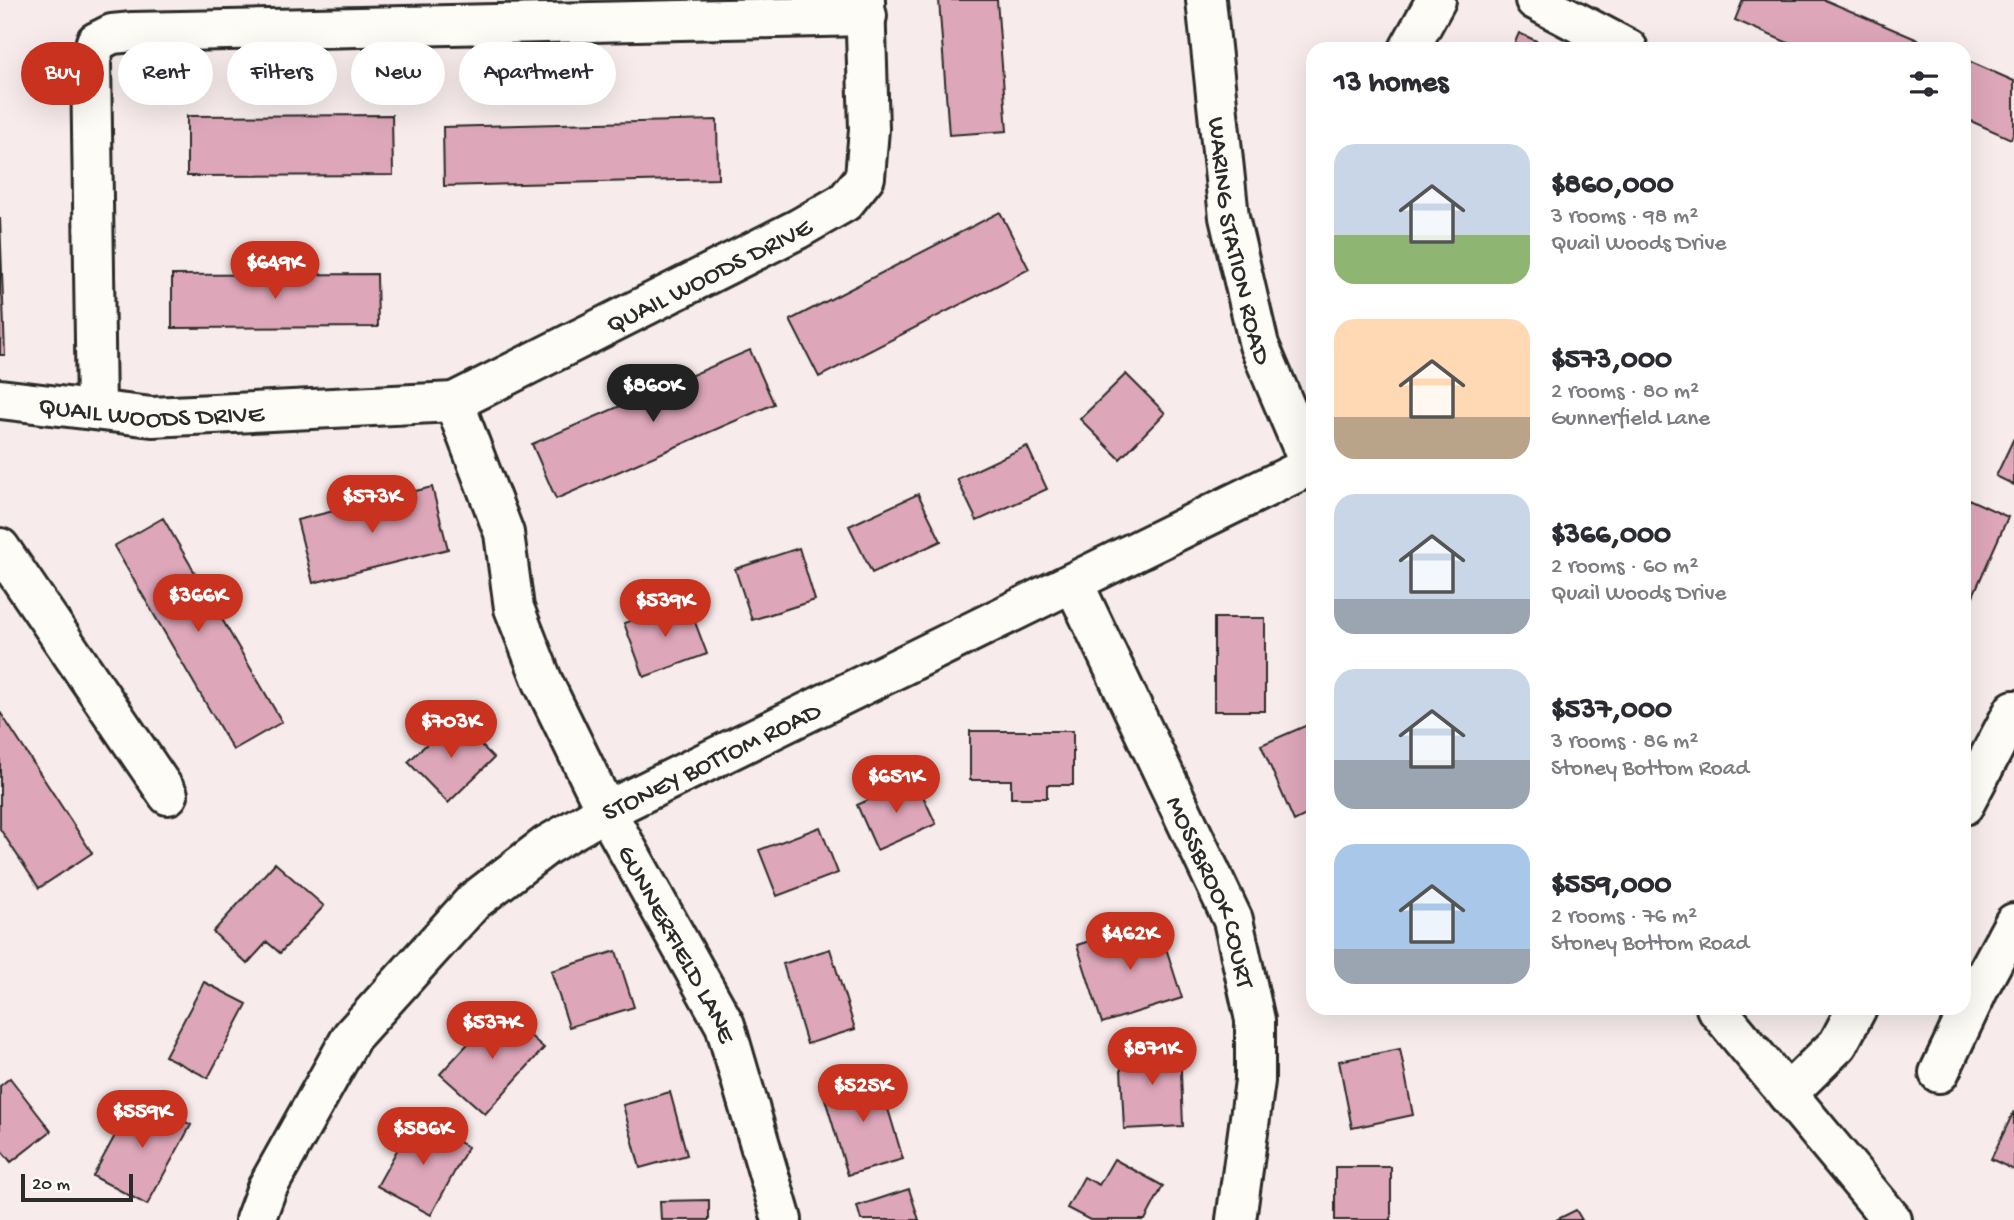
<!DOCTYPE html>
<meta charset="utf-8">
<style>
body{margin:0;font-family:"Gochi Hand",sans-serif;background:#f2f2f3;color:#2b2b33;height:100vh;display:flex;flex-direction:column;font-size:26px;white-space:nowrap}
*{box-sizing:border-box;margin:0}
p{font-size:23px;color:#7c7c81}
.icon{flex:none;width:38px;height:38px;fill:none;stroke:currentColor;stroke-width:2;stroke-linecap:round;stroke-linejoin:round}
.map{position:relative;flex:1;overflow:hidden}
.panel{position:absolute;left:1306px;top:42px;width:665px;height:973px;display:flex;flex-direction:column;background:#fff;border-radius:21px;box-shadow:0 7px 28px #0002}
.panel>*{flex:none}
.guide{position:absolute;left:21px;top:42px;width:665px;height:63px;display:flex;gap:14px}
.scale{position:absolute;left:21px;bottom:18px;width:112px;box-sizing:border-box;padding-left:7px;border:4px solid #2b2b2b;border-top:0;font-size:19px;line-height:24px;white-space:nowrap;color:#2b2b2b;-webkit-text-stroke:5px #fdfcf7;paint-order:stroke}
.price{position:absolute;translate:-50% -60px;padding:0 16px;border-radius:24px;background:#c8321e;color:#fff;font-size:23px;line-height:46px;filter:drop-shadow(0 2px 4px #0008)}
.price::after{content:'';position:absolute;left:50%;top:42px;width:21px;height:16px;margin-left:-10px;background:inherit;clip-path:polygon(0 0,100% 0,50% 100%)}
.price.on{background:#222;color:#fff}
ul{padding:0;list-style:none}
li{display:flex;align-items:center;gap:21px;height:175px;padding:0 28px}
li span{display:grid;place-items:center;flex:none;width:196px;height:140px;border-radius:21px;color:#555}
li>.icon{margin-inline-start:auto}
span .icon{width:84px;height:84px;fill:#fffc;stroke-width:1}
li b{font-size:30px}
h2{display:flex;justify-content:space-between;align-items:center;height:84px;padding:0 28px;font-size:30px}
.pill{padding:0 24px;border-radius:32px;background:#fff;box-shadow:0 7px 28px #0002;font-size:24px;line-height:63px}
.pill.on{background:#c8321e;color:#fff}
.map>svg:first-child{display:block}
.building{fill:#dda6b9;stroke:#2b2b2b;stroke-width:2}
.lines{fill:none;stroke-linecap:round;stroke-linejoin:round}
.minor-casing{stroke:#2b2b2b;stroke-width:44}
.minor{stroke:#fdfcf7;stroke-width:38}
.labels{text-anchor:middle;stroke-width:7;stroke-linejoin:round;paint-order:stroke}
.street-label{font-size:26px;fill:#2b2b2b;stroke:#fdfcf7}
</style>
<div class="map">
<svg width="2014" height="1220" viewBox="0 0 2014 1220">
<rect width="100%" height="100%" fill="#f7ebeb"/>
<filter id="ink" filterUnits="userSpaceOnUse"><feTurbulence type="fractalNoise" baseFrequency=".0143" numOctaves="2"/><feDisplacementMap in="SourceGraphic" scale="14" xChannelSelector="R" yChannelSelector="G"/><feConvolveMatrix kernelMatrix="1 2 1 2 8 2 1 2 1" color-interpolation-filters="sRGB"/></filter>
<g filter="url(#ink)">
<!-- building -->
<path class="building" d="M939,0H997L1007,131L949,135Z
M1743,0H1825L1939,49H1802L1735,20Z
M1519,33L1554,49H1512Z
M1964,59L2014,81V131L2011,139L1964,118Z
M392,115L393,175L187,176V116Z
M717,120L718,179L444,186L443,127Z
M1000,212L1029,269L819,377L790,320Z
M0,218L5,355H0Z
M377,274L378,327L172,328V275Z
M750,350L774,404L556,499L532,444Z
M1126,374L1165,413L1120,459L1080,419Z
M2014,438V485L1996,476Z
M1027,446L1047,489L977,521L957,479Z
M432,487L448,549L313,583L297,520Z
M918,494L941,541L872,573L849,526Z
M1964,497L2008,517L1964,616Z
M163,518L282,722L233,750L114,546Z
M799,548L815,600L752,620L735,569Z
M687,601L707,654L644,677L624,623Z
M1214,618H1265V711H1214Z
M0,712L92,853L39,888L0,829Z
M454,718L494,758L448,803L408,762Z
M1312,723V812L1294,821L1261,745Z
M970,731H1073V785H1047V798H1011V780H970Z
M915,779L936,824L877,850L857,805Z
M820,827L838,873L777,896L759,850Z
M275,863L324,906L280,953L267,942L247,964L213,932Z
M1157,920L1182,998L1102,1023L1077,945Z
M830,949L855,1029L807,1044L783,964Z
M616,951L634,1007L569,1027L551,971Z
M204,982L247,1004L208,1078L165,1056Z
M500,1009L544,1048L485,1114L440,1074Z
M1180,1045L1183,1126L1124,1129L1120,1048Z
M1400,1049L1413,1115L1352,1128L1339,1061Z
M877,1072L903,1159L848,1175L822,1089Z
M10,1078L51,1131L11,1162L0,1149V1086Z
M670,1092L687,1155L640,1168L623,1105Z
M137,1095L191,1125L147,1205L93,1176Z
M2014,1111V1170L1991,1159Z
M415,1118L468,1147L431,1215L377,1186Z
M1114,1159L1163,1186L1145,1220H1090L1067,1208L1084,1177L1099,1185Z
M1335,1167H1391V1220H1335Z
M909,1189L919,1220H861L857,1206Z
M709,1200V1220H661L660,1201Z
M1576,1210L1582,1220H1556Z"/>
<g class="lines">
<defs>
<g id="minor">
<path id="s1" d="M1206,0L1229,217L1259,345L1312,470"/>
<path d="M1535,0L1628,49"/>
<path d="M1409,49L1436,0"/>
<path id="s2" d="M0,399L152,417L454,402L798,229L845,202L865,177L869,129L865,0"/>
<path id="s3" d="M454,402L504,533L514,608L543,682L606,811L725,1025L782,1220"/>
<path d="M96,410L91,60L96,42L112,34L133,32L867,16"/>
<path d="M0,548L168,795"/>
<path id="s4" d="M1074,584L1233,920L1255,1020V1081L1236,1220"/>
<path d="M1964,805L2014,710"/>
<path d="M1716,1008L1892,1220"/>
<path d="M1939,1073L1982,982L2014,923"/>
<path d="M1787,1094L1838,1044L1857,1008"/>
<path id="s5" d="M255,1220L267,1188L352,1036L474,901L547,845L606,811L1312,465"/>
</g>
</defs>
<!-- minor casing -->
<use href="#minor" class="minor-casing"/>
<!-- minor -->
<use href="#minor" class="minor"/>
</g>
</g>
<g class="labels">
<!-- street labels -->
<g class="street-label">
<text dy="9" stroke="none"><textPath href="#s1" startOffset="243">WARING STATION ROAD</textPath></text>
<text dy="9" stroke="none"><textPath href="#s2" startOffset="740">QUAIL WOODS DRIVE</textPath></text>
<text dy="9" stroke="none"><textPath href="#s2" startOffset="152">QUAIL WOODS DRIVE</textPath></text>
<text dy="9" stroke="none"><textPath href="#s5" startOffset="667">STONEY BOTTOM ROAD</textPath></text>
<text dy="9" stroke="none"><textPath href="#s4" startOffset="338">MOSSBROOK COURT</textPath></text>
<text dy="9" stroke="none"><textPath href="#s3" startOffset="590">GUNNERFIELD LANE</textPath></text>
</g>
</g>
</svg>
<div class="scale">20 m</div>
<b class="price" style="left:275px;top:301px">$649K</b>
<b class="price on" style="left:653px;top:424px">$860K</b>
<b class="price" style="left:372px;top:535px">$573K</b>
<b class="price" style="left:198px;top:634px">$366K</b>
<b class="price" style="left:665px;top:639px">$539K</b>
<b class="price" style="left:451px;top:760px">$703K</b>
<b class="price" style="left:896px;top:815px">$651K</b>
<b class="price" style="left:1130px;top:972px">$462K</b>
<b class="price" style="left:492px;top:1061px">$537K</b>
<b class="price" style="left:1152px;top:1087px">$871K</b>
<b class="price" style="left:863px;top:1124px">$525K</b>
<b class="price" style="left:142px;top:1150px">$559K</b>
<b class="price" style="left:423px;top:1167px">$586K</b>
<div class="guide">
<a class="pill on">Buy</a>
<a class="pill">Rent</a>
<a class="pill">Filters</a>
<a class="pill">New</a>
<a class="pill">Apartment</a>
</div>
<section class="panel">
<h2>13 homes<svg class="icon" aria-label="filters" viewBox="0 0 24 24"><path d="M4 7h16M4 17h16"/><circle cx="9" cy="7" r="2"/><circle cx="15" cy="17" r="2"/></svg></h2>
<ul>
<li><span style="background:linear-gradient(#c9d6e8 65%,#8fb573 0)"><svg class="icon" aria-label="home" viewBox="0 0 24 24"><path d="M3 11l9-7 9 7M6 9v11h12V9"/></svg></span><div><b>$860,000</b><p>3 rooms · 98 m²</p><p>Quail Woods Drive</p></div></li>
<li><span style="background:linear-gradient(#ffd9b3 70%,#b9a48a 0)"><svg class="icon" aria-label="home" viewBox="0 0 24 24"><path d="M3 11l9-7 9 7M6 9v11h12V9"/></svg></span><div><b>$573,000</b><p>2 rooms · 80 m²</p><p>Gunnerfield Lane</p></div></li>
<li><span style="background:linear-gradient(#c9d6e8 75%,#9aa5b1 0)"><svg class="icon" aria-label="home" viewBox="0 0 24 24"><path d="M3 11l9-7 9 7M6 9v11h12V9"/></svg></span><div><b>$366,000</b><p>2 rooms · 60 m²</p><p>Quail Woods Drive</p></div></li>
<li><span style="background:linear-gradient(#c9d6e8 65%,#9aa5b1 0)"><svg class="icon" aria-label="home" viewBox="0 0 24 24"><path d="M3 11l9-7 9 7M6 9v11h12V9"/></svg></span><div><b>$537,000</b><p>3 rooms · 86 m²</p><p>Stoney Bottom Road</p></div></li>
<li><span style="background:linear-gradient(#a9c7e8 75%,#9aa5b1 0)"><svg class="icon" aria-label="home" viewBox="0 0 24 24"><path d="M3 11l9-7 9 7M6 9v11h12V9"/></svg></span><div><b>$559,000</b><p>2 rooms · 76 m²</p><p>Stoney Bottom Road</p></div></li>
</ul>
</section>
</div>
